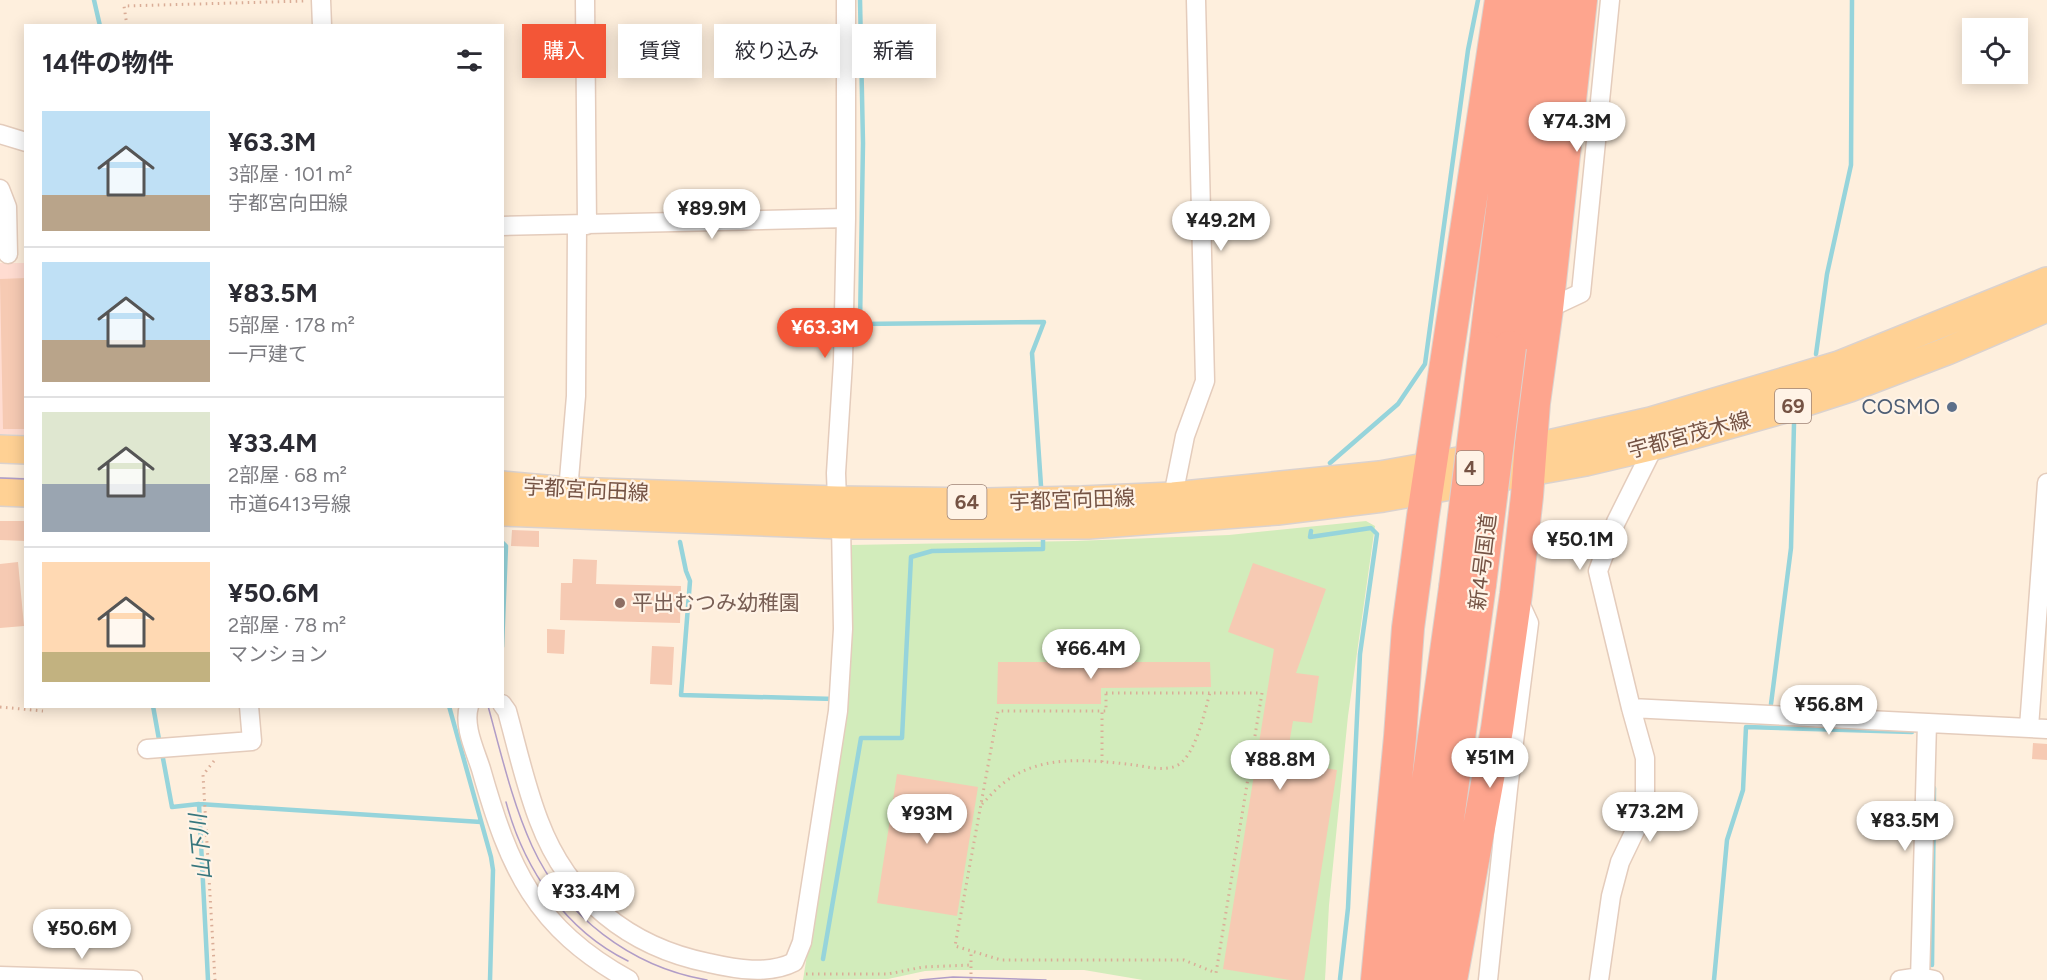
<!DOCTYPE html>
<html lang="ja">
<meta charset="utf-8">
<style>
body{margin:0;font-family:Figtree,"Noto Sans JP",sans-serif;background:#f7f7f7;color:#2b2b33;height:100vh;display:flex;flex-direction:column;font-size:22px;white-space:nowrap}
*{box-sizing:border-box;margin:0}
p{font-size:20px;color:#7c7c81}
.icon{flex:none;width:33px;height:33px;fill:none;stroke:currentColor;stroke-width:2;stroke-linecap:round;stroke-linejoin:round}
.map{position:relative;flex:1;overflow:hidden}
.sheet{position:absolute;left:24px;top:24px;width:480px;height:684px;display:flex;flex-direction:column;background:#fff;border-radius:0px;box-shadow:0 3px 15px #0003}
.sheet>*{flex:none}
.banner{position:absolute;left:522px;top:24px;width:570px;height:54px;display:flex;gap:12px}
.buttons{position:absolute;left:1962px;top:18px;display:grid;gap:12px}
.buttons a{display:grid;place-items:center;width:66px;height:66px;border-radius:0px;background:#fff;box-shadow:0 3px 15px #0003;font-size:30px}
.price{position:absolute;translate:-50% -51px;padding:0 14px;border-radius:21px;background:#fff;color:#222;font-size:20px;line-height:39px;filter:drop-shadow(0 2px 3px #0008)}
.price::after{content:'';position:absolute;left:50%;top:36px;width:18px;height:14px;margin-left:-9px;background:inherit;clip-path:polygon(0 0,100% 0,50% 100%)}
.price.active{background:#f35637;color:#fff}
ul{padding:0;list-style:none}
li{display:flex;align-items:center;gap:18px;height:150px;padding:0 18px}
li+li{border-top:2px solid #e1e1e2}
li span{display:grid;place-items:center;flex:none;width:168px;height:120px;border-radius:0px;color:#555}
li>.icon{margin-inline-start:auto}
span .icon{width:72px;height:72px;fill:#fffc;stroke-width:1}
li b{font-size:26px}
h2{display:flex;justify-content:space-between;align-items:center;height:72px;padding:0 18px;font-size:26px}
.pill{padding:0 21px;border-radius:0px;background:#fff;box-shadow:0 3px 15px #0003;font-size:21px;line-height:54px}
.pill.active{background:#f35637;color:#fff}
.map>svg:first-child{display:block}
.commercial{fill:#ffdcd1}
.green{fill:#d2ecbb}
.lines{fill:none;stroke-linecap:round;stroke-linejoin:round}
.stream{stroke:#96d4db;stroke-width:4.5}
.building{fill:#f6cab3}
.street-casing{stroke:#e4ccbc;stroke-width:21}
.primary-casing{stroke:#dbd2ce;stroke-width:30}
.highway-casing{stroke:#dbd2ce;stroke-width:34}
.path{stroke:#daad97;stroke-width:3;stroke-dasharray:1.5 4.5;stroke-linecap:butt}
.street{stroke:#fff;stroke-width:18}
.primary{stroke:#ffd194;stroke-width:27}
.highway{stroke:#fea58e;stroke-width:32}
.tram{stroke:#b19dc7;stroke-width:1.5}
.highway-bridge-casing{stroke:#dbd2ce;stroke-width:34;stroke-linecap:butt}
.highway-bridge{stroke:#fea58e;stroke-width:32}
.service-dot{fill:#5c6f8a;stroke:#fff3e6;stroke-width:2}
.education-dot{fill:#8d6e63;stroke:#fff3e6;stroke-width:2}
.labels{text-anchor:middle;stroke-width:4.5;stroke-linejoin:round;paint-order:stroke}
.shield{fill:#fff3e6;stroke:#9e8375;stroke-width:1.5}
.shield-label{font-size:20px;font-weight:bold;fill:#755344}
.service-label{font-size:21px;fill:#4e5e75;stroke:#fff3e6;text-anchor:end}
.street-label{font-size:21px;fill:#755344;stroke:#fff3e6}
.education-label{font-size:21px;fill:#785e54;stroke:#fff3e6;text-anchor:start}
.water-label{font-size:22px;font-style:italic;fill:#37767d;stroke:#fff3e6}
</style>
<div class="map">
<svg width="2047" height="980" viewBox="0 0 2047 980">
<rect width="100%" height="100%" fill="#feefdd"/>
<!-- commercial -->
<path class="commercial" d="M0,263H25V435L0,434Z"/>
<!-- green -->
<path class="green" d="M1366,521L1375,526L1348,716L1329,905L1325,980H1143L1084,970H947L925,971L888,979L803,980L844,725L851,658L852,584L850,545L1075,541L1229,535Z"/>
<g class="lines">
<!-- stream -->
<path class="stream" d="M94,0L100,26
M860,0L863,143L860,324L1044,322L1032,353L1041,486
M1816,354L1827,274L1851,165L1852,0
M1330,463L1398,404L1425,364L1468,50L1478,0
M1311,531L1310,537L1371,528L1377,534L1360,654L1348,908L1340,979
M502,542L506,546L502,647
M680,542L686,571L690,581L681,695L835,699
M1771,704L1791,548L1794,424
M153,706L160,745
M449,706L491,857L493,870L490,980
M162,753L172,807L199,804L208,980
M199,804L481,822
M823,959L861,738H902L911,557L932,551L1043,549V540
M1932,965L1934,788
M1714,980L1727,840L1743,790L1746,727L1912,732"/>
</g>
<!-- building -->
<path class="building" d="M26,278V429H3L0,279Z
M0,521H26V541L0,540Z
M512,530L539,531V547L511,546Z
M573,559L597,560L596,584L681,586L680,623L560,620L561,583H572Z
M18,562L24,626L0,628V564Z
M1253,563L1326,589L1296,673L1319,676L1312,723L1293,721L1286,762L1337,770L1304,980H1290L1223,969L1274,649L1228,632Z
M547,629L565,630L564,654L547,653Z
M652,646L674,647L672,685L650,684Z
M998,662H1210L1211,687L1101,688V704H997Z
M2033,743L2047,744V760L2032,759Z
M897,774L978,787L957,916L877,903Z"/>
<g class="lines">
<defs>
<path id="street" d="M321,0L322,26
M585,0L587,225
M0,134L26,142
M0,189L7,207L8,254
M502,226L846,218
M1547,309L1581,293L1610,0
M568,491L576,396L577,225
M1173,496L1185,436L1205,381L1196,0
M502,704L507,711C517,747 525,785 539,821C568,898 629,947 709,963C735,969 769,975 794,962L802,942L838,711L843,629L841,525L837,500L836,473L843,362L846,218V0
M469,706C463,726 475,750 481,769C509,868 535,928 629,980
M1631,708L2047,729
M2029,727L2047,483
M147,749L252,741L249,706
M0,976L133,980
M1488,980L1508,789L1529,623L1518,599
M1599,980L1611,896L1620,862L1645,810V758L1631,708L1598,571L1616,522L1654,446
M1900,980L1920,977L1934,980
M1920,980L1927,723"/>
<path id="primary" d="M0,449L26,450
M502,485L568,491L837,500L987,502L1082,500L1173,496L1380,475L1531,448L1651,421L1839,365L2047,281
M0,492L26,493
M502,512L841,525H1088L1277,511L1383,498L1586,462L1654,446L1785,409L1850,388L1947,351L2047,308"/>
<path id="highway" d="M1510,347L1556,0
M1485,348L1528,0
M1377,980L1400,737L1408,628L1423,516L1501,0
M1400,980L1455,588
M1426,980L1480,584
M1451,980L1497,729L1516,594L1527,496L1534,403L1547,309L1581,0"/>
</defs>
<!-- street casing -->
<use href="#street" class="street-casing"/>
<!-- primary casing -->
<use href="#primary" class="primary-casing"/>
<!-- highway casing -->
<use href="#highway" class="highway-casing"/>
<!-- path -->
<path class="path" d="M127,26L124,6L306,1
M1106,693H1262L1216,973L1184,960H1001L955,946L998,711H1106Z
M0,707L43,711
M214,761L203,775L215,980
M1102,762V711
M982,804C988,798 994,791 1001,785C1039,753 1090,760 1135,765C1147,767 1164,771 1176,766C1195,758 1205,711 1210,692
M806,974H888L923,967L971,965
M971,980V952"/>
<!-- street -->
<use href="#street" class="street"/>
<!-- primary -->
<use href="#primary" class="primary"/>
<!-- highway -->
<use href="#highway" class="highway"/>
<!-- tram -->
<path class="tram" d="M0,478L26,479
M488,706C501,753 512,802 532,846C564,916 631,967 707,980
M506,802C524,869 565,930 628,961
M920,980L953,977L1046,980"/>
<defs>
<path id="highway-bridge" d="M1480,584L1510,347
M1455,588L1485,348"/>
</defs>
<!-- highway-bridge casing -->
<use href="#highway-bridge" class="highway-bridge-casing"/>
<!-- highway-bridge -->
<use href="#highway-bridge" class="highway-bridge"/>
</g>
<!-- markers -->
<circle class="service-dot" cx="1952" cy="407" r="6"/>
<circle class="education-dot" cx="620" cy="603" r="6"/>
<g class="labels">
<!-- shield labels -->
<g class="shield">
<rect x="1775" y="389" width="36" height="34" rx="4.5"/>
<rect x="1456.5" y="451" width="27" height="34" rx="4.5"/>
<rect x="947.5" y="485" width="39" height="34" rx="4.5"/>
</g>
<g class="shield-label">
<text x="1793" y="413">69</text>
<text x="1470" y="475">4</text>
<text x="967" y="509">64</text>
</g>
<!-- service labels -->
<g class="service-label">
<text x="1940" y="414">COSMO</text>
</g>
<!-- street labels -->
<g class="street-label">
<text transform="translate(1689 435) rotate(-15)" y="7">宇都宮茂木線</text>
<text transform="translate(586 490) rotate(3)" y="7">宇都宮向田線</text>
<text transform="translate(1072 500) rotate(-2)" y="7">宇都宮向田線</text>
<text transform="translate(1483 562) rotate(-83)" y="7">新4号国道</text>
</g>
<!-- education labels -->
<g class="education-label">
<text x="632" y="610">平出むつみ幼稚園</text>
</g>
<!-- water labels -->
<g class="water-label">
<text transform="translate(200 847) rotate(-95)" y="8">山下川</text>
</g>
</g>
</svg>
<div class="buttons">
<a><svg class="icon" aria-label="locate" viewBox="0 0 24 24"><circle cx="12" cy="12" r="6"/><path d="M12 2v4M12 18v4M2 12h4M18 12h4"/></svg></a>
</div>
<b class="price" style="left:1577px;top:153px">¥74.3M</b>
<b class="price" style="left:712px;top:240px">¥89.9M</b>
<b class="price" style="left:1221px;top:252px">¥49.2M</b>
<b class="price active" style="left:825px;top:359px">¥63.3M</b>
<b class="price" style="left:1580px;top:571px">¥50.1M</b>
<b class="price" style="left:1091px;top:680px">¥66.4M</b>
<b class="price" style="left:1829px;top:736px">¥56.8M</b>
<b class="price" style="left:1490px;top:789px">¥51M</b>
<b class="price" style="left:1280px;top:791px">¥88.8M</b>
<b class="price" style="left:1650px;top:843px">¥73.2M</b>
<b class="price" style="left:927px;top:845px">¥93M</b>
<b class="price" style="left:1905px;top:852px">¥83.5M</b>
<b class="price" style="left:586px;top:923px">¥33.4M</b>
<b class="price" style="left:82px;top:960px">¥50.6M</b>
<div class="banner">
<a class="pill active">購入</a>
<a class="pill">賃貸</a>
<a class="pill">絞り込み</a>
<a class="pill">新着</a>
</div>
<section class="sheet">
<h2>14件の物件<svg class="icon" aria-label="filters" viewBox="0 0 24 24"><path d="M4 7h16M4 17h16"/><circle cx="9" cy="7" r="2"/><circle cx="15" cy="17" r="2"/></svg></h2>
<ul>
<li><span style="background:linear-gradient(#bfe0f5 70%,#b9a48a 0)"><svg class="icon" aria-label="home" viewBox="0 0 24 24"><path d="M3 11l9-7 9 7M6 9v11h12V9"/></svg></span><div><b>¥63.3M</b><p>3部屋 · 101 m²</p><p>宇都宮向田線</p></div></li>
<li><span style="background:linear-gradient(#bfe0f5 65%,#b9a48a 0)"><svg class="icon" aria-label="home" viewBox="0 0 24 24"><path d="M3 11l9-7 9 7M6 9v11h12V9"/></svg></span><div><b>¥83.5M</b><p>5部屋 · 178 m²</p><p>一戸建て</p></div></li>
<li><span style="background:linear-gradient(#dfe7d0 60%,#9aa5b1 0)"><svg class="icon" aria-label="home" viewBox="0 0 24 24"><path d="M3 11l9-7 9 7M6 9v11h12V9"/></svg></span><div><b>¥33.4M</b><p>2部屋 · 68 m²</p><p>市道6413号線</p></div></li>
<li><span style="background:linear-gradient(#ffd9b3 75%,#c2b280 0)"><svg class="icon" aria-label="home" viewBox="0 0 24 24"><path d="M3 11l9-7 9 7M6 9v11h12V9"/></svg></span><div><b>¥50.6M</b><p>2部屋 · 78 m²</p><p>マンション</p></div></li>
</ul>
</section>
</div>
